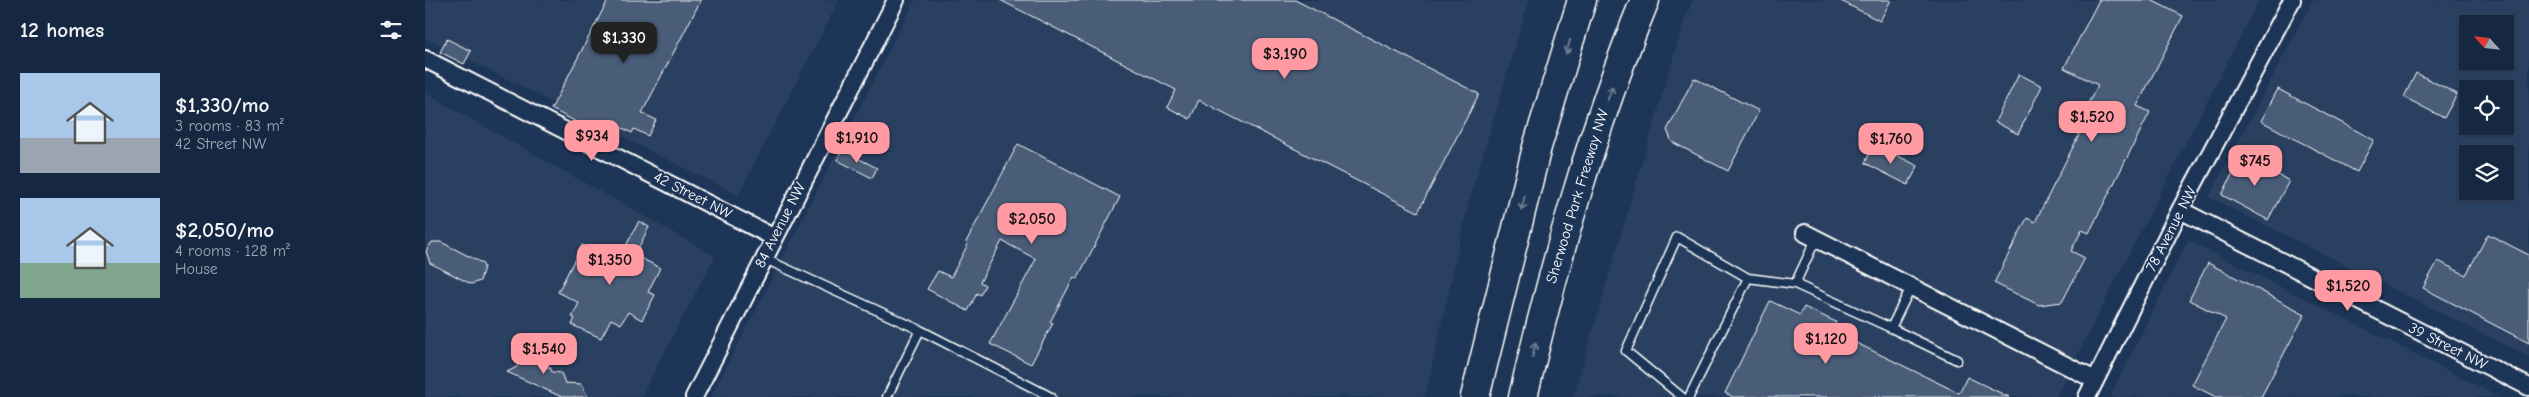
<!DOCTYPE html>
<meta charset="utf-8">
<style>
body{margin:0;font-family:"Comic Neue",sans-serif;background:#23344c;color:#f1f3f6;height:100vh;display:flex;flex-direction:column;font-size:19px;white-space:nowrap}
*{box-sizing:border-box;margin:0}
p{font-size:16px;color:#9ea6b1}
.icon{flex:none;width:28px;height:28px;fill:none;stroke:currentColor;stroke-width:2;stroke-linecap:round;stroke-linejoin:round}
.map{position:relative;flex:1;overflow:hidden}
.sheet{display:flex;flex-direction:column;background:#162841;width:425px}
.sheet>*{flex:none}
.needle{width:32px;rotate:297deg}
.fabs{position:absolute;left:2034px;top:15px;display:grid;gap:10px}
.fabs a{display:grid;place-items:center;width:55px;height:55px;border-radius:0px;background:#162841;box-shadow:0 1px 4px #0004,0 0 0 1px #35445a;font-size:25px}
.price{position:absolute;translate:-50% -42px;padding:0 11px;border-radius:10px;background:#ff9aa2;color:#111;font-size:16px;line-height:32px;filter:drop-shadow(0 1px 2px #0008)}
.price::after{content:'';position:absolute;left:50%;top:30px;width:15px;height:11px;margin-left:-8px;background:inherit;clip-path:polygon(0 0,100% 0,50% 100%)}
.price.selected{background:#222;color:#fff}
ul{padding:0;list-style:none}
li{display:flex;align-items:center;gap:15px;height:125px;padding:0 20px}
li span{display:grid;place-items:center;flex:none;width:140px;height:100px;border-radius:0px;color:#555}
li>.icon{margin-inline-start:auto}
span .icon{width:60px;height:60px;fill:#fffc;stroke-width:1}
li b{font-size:21px}
h2{display:flex;justify-content:space-between;align-items:center;height:60px;padding:0 20px;font-size:21px}
main{display:flex;flex:1;min-height:0}
.map>svg:first-child{display:block}
.built{fill:#2a4161;fill-rule:evenodd}
.building{fill:#4a5d79;stroke:#fff}
.lines{fill:none;stroke-linecap:round;stroke-linejoin:round}
.lane-casing{stroke:#fff;stroke-width:11}
.street-casing{stroke:#fff;stroke-width:20}
.highway-casing{stroke:#fff;stroke-width:31}
.lane{stroke:#1d3557;stroke-width:8}
.street{stroke:#1d3557;stroke-width:16}
.highway{stroke:#1d3557;stroke-width:28}
.oneway{stroke:#6c7c92}
.labels{text-anchor:middle;stroke-width:4;stroke-linejoin:round;paint-order:stroke}
.street-label{font-size:15px;fill:#fff;stroke:#1d3557}
</style>
<main>
<section class="sheet">
<h2>12 homes<svg class="icon" aria-label="filters" viewBox="0 0 24 24"><path d="M4 7h16M4 17h16"/><circle cx="9" cy="7" r="2"/><circle cx="15" cy="17" r="2"/></svg></h2>
<ul>
<li><span style="background:linear-gradient(#a9c7e8 65%,#9aa5b1 0)"><svg class="icon" aria-label="home" viewBox="0 0 24 24"><path d="M3 11l9-7 9 7M6 9v11h12V9"/></svg></span><div><b>$1,330/mo</b><p>3 rooms · 83 m²</p><p>42 Street NW</p></div></li>
<li><span style="background:linear-gradient(#a9c7e8 65%,#7fa58c 0)"><svg class="icon" aria-label="home" viewBox="0 0 24 24"><path d="M3 11l9-7 9 7M6 9v11h12V9"/></svg></span><div><b>$2,050/mo</b><p>4 rooms · 128 m²</p><p>House</p></div></li>
</ul>
</section>
<div class="map">
<svg width="2104" height="397" viewBox="0 0 2104 397">
<rect width="100%" height="100%" fill="#1d3557"/>
<filter id="ink" filterUnits="userSpaceOnUse"><feTurbulence type="fractalNoise" baseFrequency=".02" numOctaves="2"/><feDisplacementMap in="SourceGraphic" scale="10" xChannelSelector="R" yChannelSelector="G"/><feConvolveMatrix kernelMatrix="1 2 1 2 8 2 1 2 1" color-interpolation-filters="sRGB"/></filter>
<g filter="url(#ink)">
<!-- built -->
<path class="built" d="M0,0H414L313,195L0,38Z
M490,0H1104L1043,205L1000,397H286Z
M1268,0H1834L1631,397H1148L1259,21Z
M1888,0H2104V357L1784,197ZM2042,24H2080V61H2042ZM2042,89H2080V126H2042ZM2042,154H2080V191H2042Z
M0,93L290,256L216,397H0Z
M1763,240L2075,397H1685Z"/>
<!-- building -->
<path class="building" d="M183,0H276L217,113L231,120L223,136L209,129L207,133L186,122L179,136L126,109Z
M575,0H870L1054,94L993,212L774,100L765,119L742,107L751,90Z
M1414,0H1466L1455,21Z
M1674,0H1726L1758,16L1712,106L1725,112L1664,233L1657,230L1646,251L1660,258L1637,302L1614,305L1569,283L1602,218L1610,222L1654,135L1643,129L1654,108L1659,111L1673,85L1639,68Z
M22,39L46,51L39,64L15,52Z
M1991,73L2032,94L2019,118L1979,97Z
M1594,74L1617,86L1593,134L1570,122Z
M1269,78L1334,111L1303,171L1247,142L1242,130Z
M1853,89L1949,140L1932,172L1836,121Z
M593,144L695,197L652,279L649,277L625,322L628,323L606,364L565,344L611,259L577,241L555,282L560,285L555,295L552,293L543,311L502,289L513,271L526,277L543,244L541,242Z
M1449,144L1493,166L1483,185L1440,163Z
M417,150L452,168L447,178L412,160Z
M1817,154L1864,181L1843,220L1797,195Z
M214,221L224,227L210,255L235,268L223,292L230,295L217,320L203,312L196,324L186,319L176,338L147,325L150,318L147,317L154,303L133,292L157,245L192,263Z
M2063,234L2104,255V343L1998,288L2013,261L2041,275Z
M7,242H16L57,263L59,267L55,281L46,284L5,263L1,251Z
M1783,263L1880,314L1836,397H1791L1767,385L1801,319L1764,300Z
M1345,301L1375,315L1379,307L1411,322L1407,331L1534,393L1542,377L1584,397H1308L1300,393Z
M102,340L114,346L107,358L119,367H125L127,372L136,373L140,383L156,384L163,397H137L82,372L92,367Z"/>
<g class="lines">
<defs>
<path id="lane" d="M1391,239L1370,284L1466,328
M338,258L495,330L462,397
M1486,287L1466,328L1532,360
M495,330L626,397
M1257,397L1201,351L1252,237L1323,278
M1264,397L1323,278L1370,284"/>
<path id="street" d="M0,59L348,237
M1755,210L2104,387
M1380,233L1670,380
M269,397L471,0
M1662,397L1755,210L1867,0"/>
<path id="highway" d="M1050,397L1112,147L1157,0
M1098,397C1130,261 1167,129 1220,0"/>
</defs>
<!-- lane casing -->
<use href="#lane" class="lane-casing"/>
<!-- street casing -->
<use href="#street" class="street-casing"/>
<!-- highway casing -->
<use href="#highway" class="highway-casing"/>
<!-- lane -->
<use href="#lane" class="lane"/>
<!-- street -->
<use href="#street" class="street"/>
<!-- highway -->
<use href="#highway" class="highway"/>
</g>
<!-- one-way arrows -->
<defs><path id="oneway-shaft" d="M-6 0H5M1.5-3L5.5 0L1.5 3" fill="none" stroke-width="1.6" stroke-linecap="round" stroke-linejoin="round" transform="scale(1.25)"/></defs>
<g class="oneway">
<use href="#oneway-shaft" transform="translate(1143 47) rotate(107)"/>
<use href="#oneway-shaft" transform="translate(1185 93) rotate(-70)"/>
<use href="#oneway-shaft" transform="translate(1098 203) rotate(104)"/>
<use href="#oneway-shaft" transform="translate(1109 350) rotate(-77)"/>
</g>
</g>
<g class="labels">
<!-- street labels -->
<g class="street-label">
<text transform="translate(268 195) rotate(27)" y="5">42 Street NW</text>
<text transform="translate(1152 196) rotate(-73)" y="5">Sherwood Park Freeway NW</text>
<text transform="translate(355 225) rotate(-63)" y="5">84 Avenue NW</text>
<text transform="translate(1746 229) rotate(-63)" y="5">78 Avenue NW</text>
<text transform="translate(2023 346) rotate(27)" y="5">39 Street NW</text>
</g>
</g>
</svg>
<div class="fabs">
<a><svg class="needle" viewBox="-14 -14 28 28"><path d="M0-13l5 13h-10z" fill="#e53935"/><path d="M0 13l5-13h-10z" fill="#9ea6b1"/></svg></a>
<a><svg class="icon" aria-label="locate" viewBox="0 0 24 24"><circle cx="12" cy="12" r="6"/><path d="M12 2v4M12 18v4M2 12h4M18 12h4"/></svg></a>
<a><svg class="icon" aria-label="layers" viewBox="0 0 24 24"><path d="M12 4l9 5-9 5-9-5zM3 14l9 5 9-5"/></svg></a>
</div>
<b class="price selected" style="left:199px;top:64px">$1,330</b>
<b class="price" style="left:860px;top:80px">$3,190</b>
<b class="price" style="left:1667px;top:143px">$1,520</b>
<b class="price" style="left:167px;top:162px">$934</b>
<b class="price" style="left:432px;top:164px">$1,910</b>
<b class="price" style="left:1466px;top:165px">$1,760</b>
<b class="price" style="left:1830px;top:187px">$745</b>
<b class="price" style="left:607px;top:245px">$2,050</b>
<b class="price" style="left:185px;top:286px">$1,350</b>
<b class="price" style="left:1923px;top:312px">$1,520</b>
<b class="price" style="left:1401px;top:365px">$1,120</b>
<b class="price" style="left:119px;top:375px">$1,540</b>
</div>
</main>
